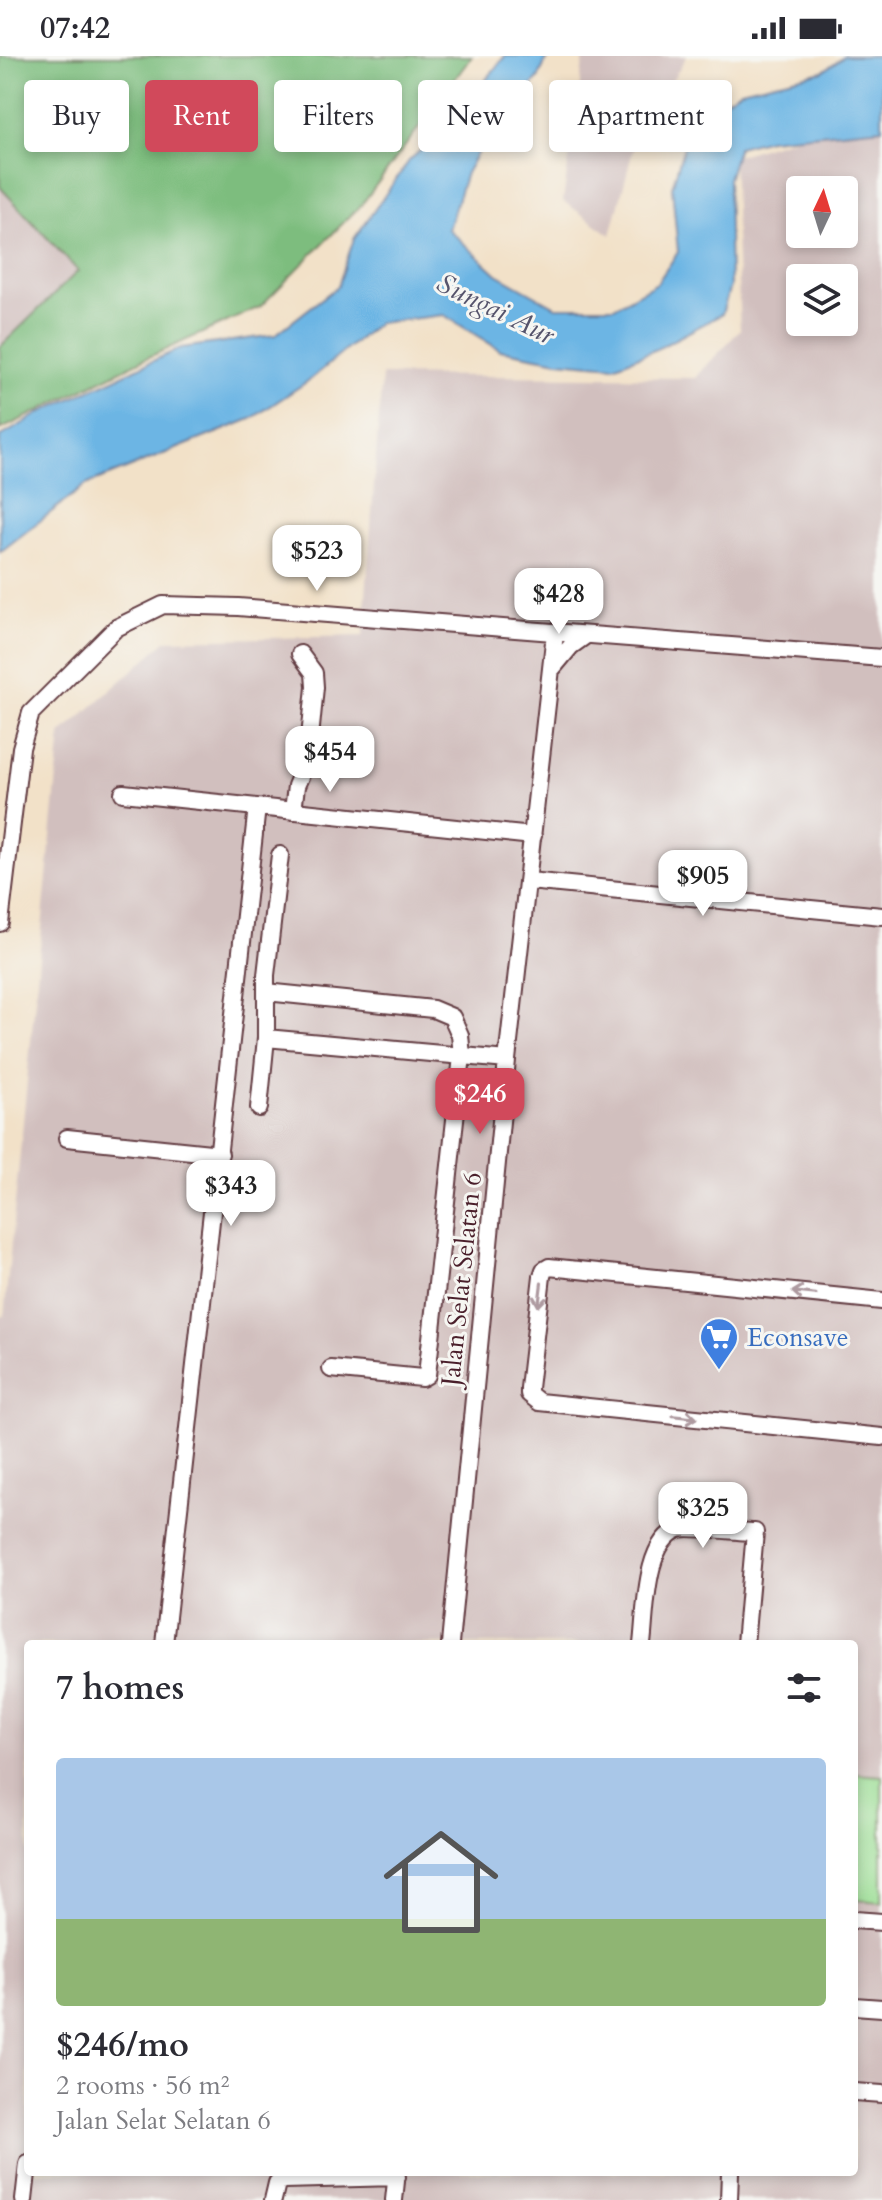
<!DOCTYPE html>
<meta charset="utf-8">
<style>
body{margin:0;font-family:Cardo,serif;background:#f2f2f3;color:#2b2b33;height:100vh;display:flex;flex-direction:column;font-size:30px;white-space:nowrap}
*{box-sizing:border-box;margin:0}
p{font-size:26px;color:#7c7c81}
.icon{flex:none;width:44px;height:44px;fill:none;stroke:currentColor;stroke-width:2;stroke-linecap:round;stroke-linejoin:round}
.map{position:relative;flex:1;overflow:hidden}
.side{position:absolute;left:24px;top:1584px;width:834px;height:536px;display:flex;flex-direction:column;background:#fff;border-radius:8px;box-shadow:0 4px 12px #0003}
.side>*{flex:none}
.banner{position:absolute;left:24px;top:24px;width:834px;height:72px;display:flex;gap:16px}
.needle{width:52px;rotate:4deg}
.tools{position:absolute;left:786px;top:120px;display:grid;gap:16px}
.tools a{display:grid;place-items:center;width:72px;height:72px;border-radius:8px;background:#fff;box-shadow:0 4px 12px #0003;font-size:40px}
.price{position:absolute;translate:-50% -68px;padding:0 18px;border-radius:16px;background:#fff;color:#222;font-size:26px;line-height:52px;filter:drop-shadow(0 2px 4px #0008)}
.price::after{content:'';position:absolute;left:50%;top:48px;width:24px;height:18px;margin-left:-12px;background:inherit;clip-path:polygon(0 0,100% 0,50% 100%)}
.price.on{background:#d1495b;color:#fff}
ul{padding:0;list-style:none}
li{display:grid;align-content:center;gap:16px;height:424px;padding:0 32px}
li span{display:grid;place-items:center;height:248px;border-radius:8px;color:#555}
li>.icon{margin-inline-start:auto}
span .icon{width:144px;height:144px;fill:#fffc;stroke-width:1}
li b{font-size:34px}
h2{display:flex;justify-content:space-between;align-items:center;height:96px;padding:0 32px;font-size:34px}
.chip{padding:0 28px;border-radius:8px;background:#fff;box-shadow:0 4px 12px #0003;font-size:28px;line-height:72px}
.chip.on{background:#d1495b;color:#fff}
.status{display:flex;justify-content:space-between;align-items:center;height:56px;padding:0 40px;background:#fff;direction:ltr}
.status svg{height:22px;fill:currentColor}
.map>svg:first-child{display:block}
.industrial{fill:#d1bfbe;fill-rule:evenodd}
.green{fill:#9cde95;stroke:#737e60;stroke-width:2}
.forest{fill:#7dbd7e;stroke:#646e54;stroke-width:2}
.water{fill:#6cb5e4;stroke:#5b6a88;stroke-width:2}
.lines{fill:none;stroke-linecap:round;stroke-linejoin:round}
.minor-casing{stroke:#633c43;stroke-width:20}
.minor{stroke:#fff;stroke-width:16}
.oneway{stroke:#ae9aa0}
.labels{text-anchor:middle;stroke-width:6;stroke-linejoin:round;paint-order:stroke}
.street-label{font-size:26px;fill:#4a1f2b;stroke:#f6f6f2}
.shop-label{font-size:26px;fill:#366cbe;stroke:#f6f6f2;text-anchor:start}
.water-label{font-size:28px;font-style:italic;fill:#56546c;stroke:#f6f6f2}
</style>
<div class="status"><b>07:42</b><svg viewBox="0 0 49 12"><path d="M0 12V9h3v3zM5 12V6h3v6zM10 12V3h3v9zM15 12V0h3v12zM26 1h20v11H26zM47 4h2v5h-2z"/></svg></div>
<div class="map">
<svg width="882" height="2144" viewBox="0 0 882 2144">
<rect width="100%" height="100%" fill="#f6f6f2"/>
<filter id="ink" filterUnits="userSpaceOnUse"><feTurbulence type="fractalNoise" baseFrequency=".0125" numOctaves="2"/><feDisplacementMap in="SourceGraphic" scale="16" xChannelSelector="R" yChannelSelector="G"/><feConvolveMatrix kernelMatrix="1 2 1 2 8 2 1 2 1" color-interpolation-filters="sRGB"/></filter>
<filter id="wash" filterUnits="userSpaceOnUse"><feTurbulence type="fractalNoise" baseFrequency=".006" numOctaves="4" result="noise"/><feDisplacementMap in="SourceGraphic" scale="32" xChannelSelector="R" yChannelSelector="G"/><feGaussianBlur stdDeviation="1.8" result="paint"/><feColorMatrix in="noise" values="0 0 0 0 0 0 0 0 0 0 0 0 0 0 0 0 0 1.4 0 .05"/><feComposite in="paint" operator="in"/></filter>
<g filter="url(#wash)">
<rect width="100%" height="100%" fill="#f2e1c8"/>
<!-- industrial -->
<path class="industrial" d="M0,0L101,217L0,292Z
M584,0H687L636,82L611,179L563,145Z
M847,66L882,67V2144H0V1261L4,1260L61,678L167,584L363,580L382,319L695,322L740,274L733,101ZM800,134H844V178H800ZM800,222H844V266H800ZM28,1588H854V2116H28Z"/>
<!-- green -->
<path class="green" d="M854,1718L882,1720V1846L854,1844Z"/>
<!-- forest -->
<path class="forest" d="M0,0H472L362,148L260,251L142,304L0,374V291L78,215L0,131Z"/>
<!-- water -->
<path class="water" d="M505,0H548L538,23L490,75L466,117L448,173L497,218L556,251H614L657,227L678,196L672,131L684,90L712,53L741,34L823,15L844,0H882V72L769,83L738,91L728,123L730,230L722,258L657,293L614,310L558,305L500,294L444,259L378,267L311,323L251,363L86,429L0,496V381L42,356L181,292L275,279L338,230L354,183L409,105L456,61Z"/>
</g>
<g filter="url(#ink)">
<g class="lines">
<defs>
<path id="minor" d="M551,614L571,590L585,580
M123,737L533,780
M293,755L296,730L308,702L315,631L314,617L300,598
M529,825L882,860
M0,867L21,692L31,657L116,572L163,549L238,551L882,602
M266,936L433,953L452,961L460,979L462,1000L427,1319L422,1322L331,1313
M266,982L507,1004
M259,1052L266,982V919L280,799
M67,1082L220,1098
M882,1245L549,1211L544,1214L542,1220L529,1332V1338L539,1346L882,1381
M164,1588L257,751
M450,1588L507,1004L555,577
M642,1588C646,1557 644,1485 679,1473C688,1470 742,1476 755,1476L745,1588
M854,1864L882,1866
M854,1950L882,1952
M854,2036L882,2038
M24,2144L28,2108
M273,2144L277,2127L283,2124L397,2121
M394,2144L397,2116
M729,2144L730,2116"/>
</defs>
<!-- minor casing -->
<use href="#minor" class="minor-casing"/>
<!-- minor -->
<use href="#minor" class="minor"/>
</g>
<!-- one-way arrows -->
<defs><path id="oneway-shaft" d="M-6 0H5M1.5-3L5.5 0L1.5 3" fill="none" stroke-width="1.6" stroke-linecap="round" stroke-linejoin="round" transform="scale(2)"/></defs>
<g class="oneway">
<use href="#oneway-shaft" transform="translate(804 1237) rotate(-174)"/>
<use href="#oneway-shaft" transform="translate(540 1239) rotate(97)"/>
<use href="#oneway-shaft" transform="translate(685 1361) rotate(6)"/>
</g>
</g>
<!-- icons -->
<defs>
<symbol id="supermarket-pin" viewBox="-11 -11 22 30"><path d="M0 17L-7.5 6A9.5 9.5 0 1 1 7.5 6Z" fill="#3f7fe0" stroke="#f6f6f2"/><path d="M-6-5.5h2.5l.6 2H6L4.5 2H-2.5L-4.4-4H-6ZM-1.5 3.2a1.3 1.3 0 1 0 .1 0ZM3 3.2a1.3 1.3 0 1 0 .1 0Z" fill="#fff"/></symbol>
</defs>
<g fill-rule="evenodd">
<use href="#supermarket-pin" x="697" y="1259" width="44" height="60"/>
</g>
<g class="labels">
<!-- street labels -->
<g class="street-label">
<text transform="translate(461 1223) rotate(-84)" y="9">Jalan Selat Selatan 6</text>
</g>
<!-- shop labels -->
<g class="shop-label">
<text x="747" y="1290">Econsave</text>
</g>
<!-- water labels -->
<g class="water-label">
<text transform="translate(496 252) rotate(26)" y="10">Sungai Aur</text>
</g>
</g>
</svg>
<div class="tools">
<a><svg class="needle" viewBox="-14 -14 28 28"><path d="M0-13l5 13h-10z" fill="#e53935"/><path d="M0 13l5-13h-10z" fill="#7c7c81"/></svg></a>
<a><svg class="icon" aria-label="layers" viewBox="0 0 24 24"><path d="M12 4l9 5-9 5-9-5zM3 14l9 5 9-5"/></svg></a>
</div>
<b class="price" style="left:317px;top:537px">$523</b>
<b class="price" style="left:559px;top:580px">$428</b>
<b class="price" style="left:330px;top:738px">$454</b>
<b class="price" style="left:703px;top:862px">$905</b>
<b class="price on" style="left:480px;top:1080px">$246</b>
<b class="price" style="left:231px;top:1172px">$343</b>
<b class="price" style="left:703px;top:1494px">$325</b>
<div class="banner">
<a class="chip">Buy</a>
<a class="chip on">Rent</a>
<a class="chip">Filters</a>
<a class="chip">New</a>
<a class="chip">Apartment</a>
</div>
<section class="side">
<h2>7 homes<svg class="icon" aria-label="filters" viewBox="0 0 24 24"><path d="M4 7h16M4 17h16"/><circle cx="9" cy="7" r="2"/><circle cx="15" cy="17" r="2"/></svg></h2>
<ul>
<li><span style="background:linear-gradient(#a9c7e8 65%,#8fb573 0)"><svg class="icon" aria-label="home" viewBox="0 0 24 24"><path d="M3 11l9-7 9 7M6 9v11h12V9"/></svg></span><div><b>$246/mo</b><p>2 rooms · 56 m²</p><p>Jalan Selat Selatan 6</p></div></li>
</ul>
</section>
</div>
